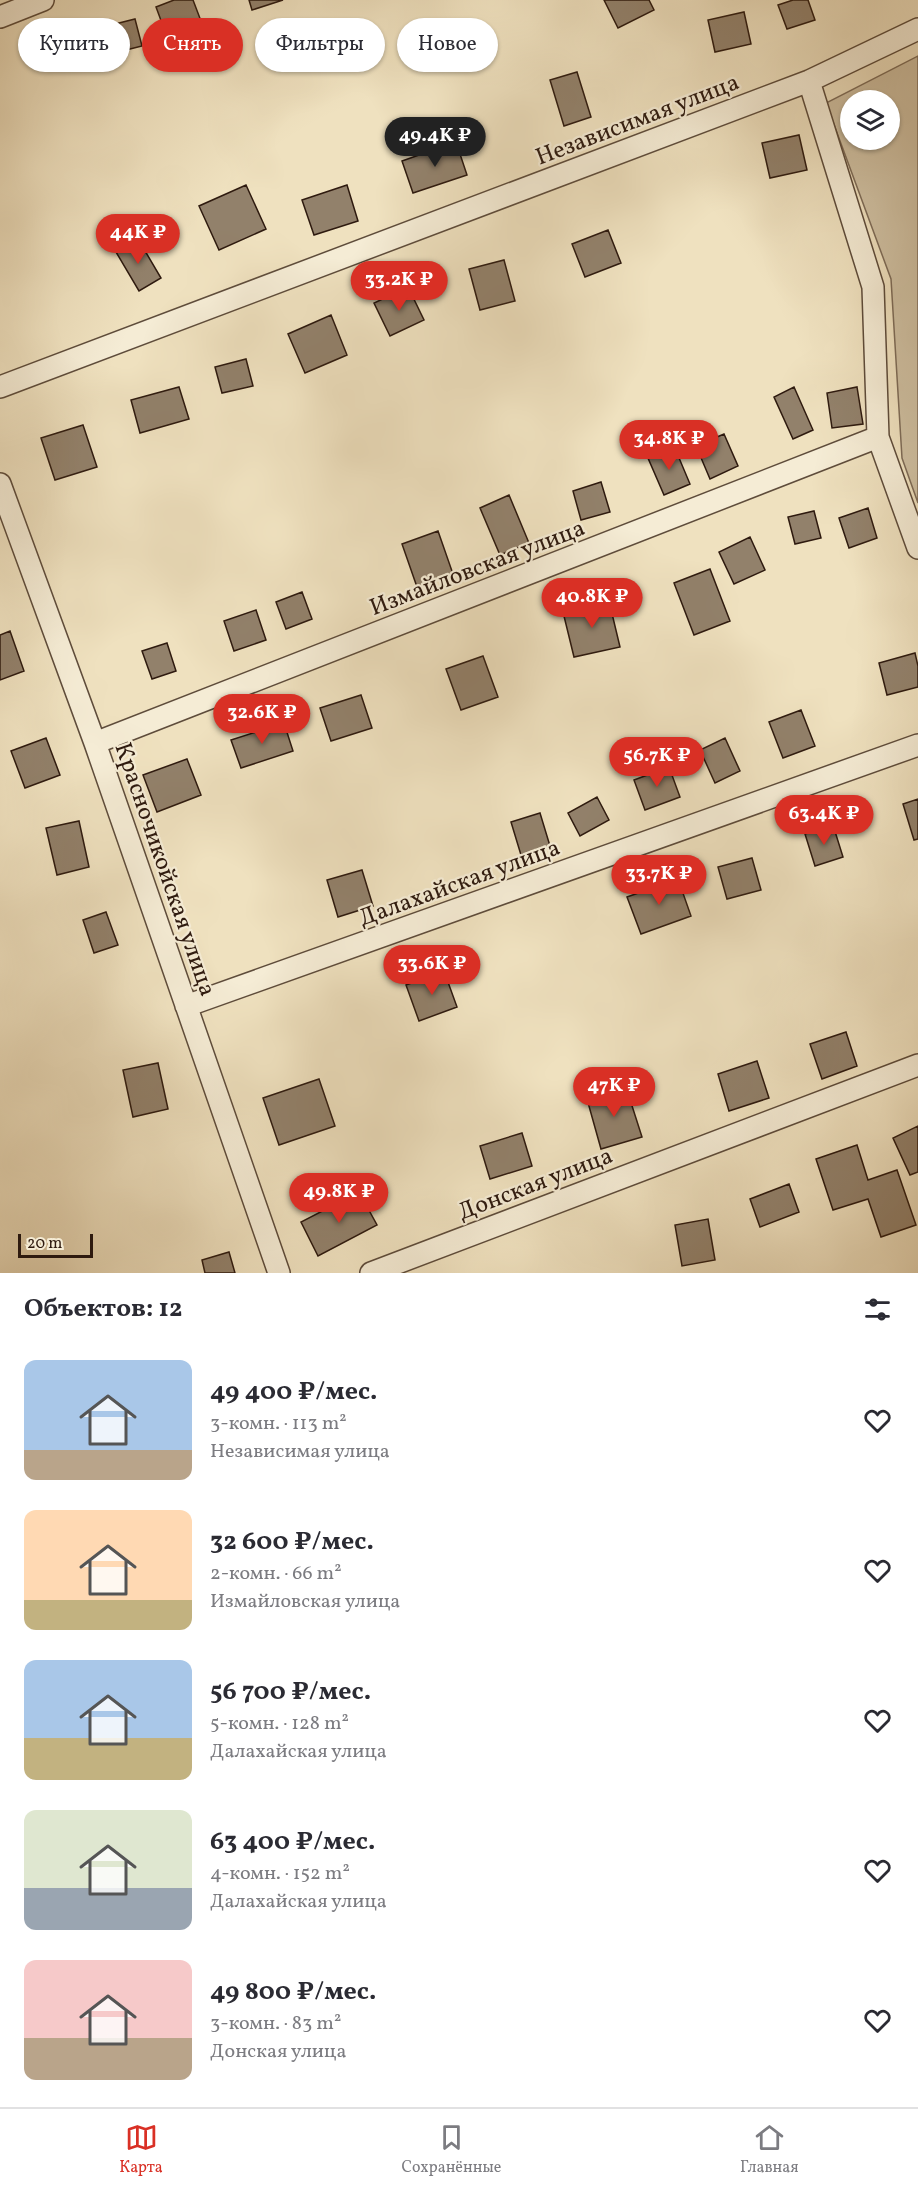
<!DOCTYPE html>
<html lang="ru">
<meta charset="utf-8">
<style>
body{margin:0;font-family:Vollkorn,serif;background:#f7f7f7;color:#2b2b33;height:100vh;display:flex;flex-direction:column;font-size:22px;white-space:nowrap}
*{box-sizing:border-box;margin:0}
p{font-size:20px;color:#7c7c81}
.icon{flex:none;width:33px;height:33px;fill:none;stroke:currentColor;stroke-width:2;stroke-linecap:round;stroke-linejoin:round}
.map{position:relative;height:1273px;overflow:hidden}
.drawer{display:flex;flex-direction:column;background:#fff;flex:1}
.drawer>*{flex:none}
.hud{position:absolute;left:18px;top:18px;width:600px;height:54px;display:flex;gap:12px}
.fabs{position:absolute;left:840px;top:90px;display:grid;gap:12px}
.fabs a{display:grid;place-items:center;width:60px;height:60px;border-radius:50%;background:#fff;box-shadow:0 2px 4px #0004;font-size:30px}
.scale{position:absolute;left:18px;bottom:15px;width:75px;box-sizing:border-box;padding-left:6px;border:3px solid #2e1a0f;border-top:0;font-size:16px;line-height:21px;white-space:nowrap;color:#2e1a0f;-webkit-text-stroke:4px #f5ecd5;paint-order:stroke}
.price{position:absolute;translate:-50% -51px;padding:0 14px;border-radius:21px;background:#d93025;color:#fff;font-size:20px;line-height:39px;filter:drop-shadow(0 2px 3px #0008)}
.price::after{content:'';position:absolute;left:50%;top:36px;width:18px;height:14px;margin-left:-9px;background:inherit;clip-path:polygon(0 0,100% 0,50% 100%)}
.price.current{background:#222;color:#fff}
ul{padding:0;list-style:none}
li{display:flex;align-items:center;gap:18px;height:150px;padding:0 24px}
li span{display:grid;place-items:center;flex:none;width:168px;height:120px;border-radius:12px;color:#555}
li>.icon{margin-inline-start:auto}
span .icon{width:72px;height:72px;fill:#fffc;stroke-width:1}
li b{font-size:26px}
h2{display:flex;justify-content:space-between;align-items:center;height:72px;padding:0 24px;font-size:26px}
.chip{padding:0 21px;border-radius:27px;background:#fff;box-shadow:0 2px 4px #0004;font-size:21px;line-height:54px}
.chip.current{background:#d93025;color:#fff}
.tab-bar{display:flex;justify-content:space-around;align-items:center;height:84px;border-top:2px solid #e1e1e2;background:#fff;font-size:16px;color:#7c7c81}
.tab-bar a{display:grid;justify-items:center;gap:3px}
.tab-bar .current{color:#d93025}
.map>svg:first-child{display:block}
.green{fill:#cebfa1;stroke:#7e6c58;stroke-width:1.5;fill-rule:evenodd}
.building{fill:#92816b;stroke:#2e1a0f;stroke-width:1.5}
.lines{fill:none;stroke-linecap:round;stroke-linejoin:round}
.street-casing{stroke:#5e4c3b;stroke-width:24}
.street{stroke:#f5ecd5;stroke-width:21}
.labels{text-anchor:middle;stroke-width:4.5;stroke-linejoin:round;paint-order:stroke}
.street-label{font-size:24px;fill:#2e1a0f;stroke:#f5ecd5}
</style>
<div class="map">
<svg width="918" height="1273" viewBox="0 0 918 1273">
<rect width="100%" height="100%" fill="#efe1bf"/>
<filter id="stains"><feTurbulence type="fractalNoise" baseFrequency=".00333" numOctaves="4"/><feColorMatrix values="0 0 0 0 .2 0 0 0 0 .09 0 0 0 0 .02 0 0 0 .5 -.17"/></filter>
<radialGradient id="worn" r=".72"><stop offset=".6" stop-color="#630" stop-opacity="0"/><stop offset="1" stop-color="#630" stop-opacity=".3"/></radialGradient>
<!-- green -->
<path class="green" d="M918,56V503L902,458L891,279L826,103ZM850,100H890V140H850Z"/>
<!-- building -->
<path class="building" d="M174,0H193L201,21L166,34L156,7Z
M249,0H283L252,10Z
M604,0H649L654,10L618,28Z
M793,0H808L815,20L787,29L778,5Z
M744,12L751,44L715,52L708,20Z
M135,19L142,46L114,53L107,26Z
M577,72L591,117L564,126L550,80Z
M799,135L807,170L770,178L762,143Z
M456,142L467,175L413,193L402,161Z
M246,185L266,229L219,250L199,206Z
M347,185L358,221L314,235L302,200Z
M608,230L621,263L585,277L572,244Z
M138,239L161,278L139,291L116,252Z
M504,260L515,301L480,310L469,269Z
M408,287L424,320L390,336L374,303Z
M331,315L347,355L305,373L288,334Z
M246,359L253,386L222,393L215,367Z
M179,387L189,419L140,433L131,400Z
M794,387L813,430L793,439L774,397Z
M857,387L863,424L832,428L827,393Z
M83,425L97,467L55,480L41,438Z
M724,434L738,466L710,479L696,446Z
M674,446L690,484L664,495L648,458Z
M601,482L610,512L581,520L573,491Z
M509,495L529,543L500,555L480,508Z
M868,508L877,538L849,548L839,518Z
M814,511L821,538L795,544L788,517Z
M438,531L453,574L417,587L402,544Z
M750,537L765,570L734,584L719,552Z
M710,569L730,621L694,635L674,583Z
M302,592L312,619L286,629L276,602Z
M609,601L620,647L574,657L563,612Z
M256,610L266,640L234,651L224,621Z
M10,631L24,671L0,680V635Z
M167,643L176,671L152,679L142,651Z
M915,653L918,666V687L887,695L879,663Z
M483,656L498,697L461,710L446,669Z
M361,695L372,728L331,741L320,708Z
M801,710L815,746L783,758L769,722Z
M284,723L293,751L241,768L231,740Z
M46,738L60,775L25,788L11,751Z
M725,738L740,771L715,783L700,750Z
M187,759L201,795L157,812L143,775Z
M669,767L680,797L645,810L634,780Z
M597,797L609,820L580,836L568,813Z
M918,799V839L914,840L903,804Z
M540,813L550,846L521,855L511,822Z
M79,821L89,867L57,875L46,828Z
M833,825L843,857L815,866L805,834Z
M752,858L761,890L727,899L718,867Z
M362,870L373,906L338,917L327,880Z
M678,879L691,916L641,934L627,897Z
M106,912L118,945L94,953L83,920Z
M444,971L457,1007L419,1021L406,985Z
M846,1032L857,1066L822,1079L810,1044Z
M757,1061L769,1098L729,1111L718,1074Z
M158,1063L168,1109L133,1117L123,1070Z
M319,1079L335,1126L279,1145L263,1098Z
M626,1087L642,1137L601,1149L587,1099Z
M918,1126V1172L910,1175L893,1138Z
M522,1133L532,1166L490,1179L480,1146Z
M857,1145L868,1180L897,1170L916,1225L881,1237L868,1199L833,1210L816,1159Z
M789,1184L799,1212L760,1227L750,1199Z
M359,1192L377,1225L318,1256L301,1222Z
M708,1219L715,1260L682,1266L675,1225Z
M229,1252L235,1273H205L202,1260Z"/>
<g class="lines">
<defs>
<path id="street" d="M0,17L43,0
M809,81L873,287L878,437L918,548
M0,387L809,81L918,29
M0,484L95,743L279,1273
M95,743L878,437
M186,1006L918,745
M371,1273L918,1065"/>
</defs>
<!-- street casing -->
<use href="#street" class="street-casing"/>
<!-- street -->
<use href="#street" class="street"/>
</g>
<g class="labels">
<!-- street labels -->
<g class="street-label">
<text transform="translate(637 119) rotate(-21)" y="8">Независимая улица</text>
<text transform="translate(477 567) rotate(-21)" y="8">Измайловская улица</text>
<text transform="translate(166 869) rotate(71)" y="8">Красночикойская улица</text>
<text transform="translate(459 882) rotate(-20)" y="8">Далахайская улица</text>
<text transform="translate(535 1183) rotate(-21)" y="8">Донская улица</text>
</g>
</g>
<rect width="100%" height="100%" filter="url(#stains)"/>
<rect width="100%" height="100%" fill="url(#worn)"/>
</svg>
<div class="fabs">
<a><svg class="icon" aria-label="layers" viewBox="0 0 24 24"><path d="M12 4l9 5-9 5-9-5zM3 14l9 5 9-5"/></svg></a>
</div>
<div class="scale">20 m</div>
<b class="price current" style="left:435px;top:168px">49.4K ₽</b>
<b class="price" style="left:138px;top:265px">44K ₽</b>
<b class="price" style="left:399px;top:312px">33.2K ₽</b>
<b class="price" style="left:669px;top:471px">34.8K ₽</b>
<b class="price" style="left:592px;top:629px">40.8K ₽</b>
<b class="price" style="left:262px;top:745px">32.6K ₽</b>
<b class="price" style="left:657px;top:788px">56.7K ₽</b>
<b class="price" style="left:824px;top:846px">63.4K ₽</b>
<b class="price" style="left:659px;top:906px">33.7K ₽</b>
<b class="price" style="left:432px;top:996px">33.6K ₽</b>
<b class="price" style="left:614px;top:1118px">47K ₽</b>
<b class="price" style="left:339px;top:1224px">49.8K ₽</b>
<div class="hud">
<a class="chip">Купить</a>
<a class="chip current">Снять</a>
<a class="chip">Фильтры</a>
<a class="chip">Новое</a>
</div>
</div>
<section class="drawer">
<h2>Объектов: 12<svg class="icon" aria-label="filters" viewBox="0 0 24 24"><path d="M4 7h16M4 17h16"/><circle cx="9" cy="7" r="2"/><circle cx="15" cy="17" r="2"/></svg></h2>
<ul>
<li><span style="background:linear-gradient(#a9c7e8 75%,#b9a48a 0)"><svg class="icon" aria-label="home" viewBox="0 0 24 24"><path d="M3 11l9-7 9 7M6 9v11h12V9"/></svg></span><div><b>49 400 ₽/мес.</b><p>3-комн. · 113 m²</p><p>Независимая улица</p></div><svg class="icon" aria-label="heart" viewBox="0 0 24 24"><path d="M12 20l-8-8c-3-5 5-10 8-4 3-6 11-1 8 4z"/></svg></li>
<li><span style="background:linear-gradient(#ffd9b3 75%,#c2b280 0)"><svg class="icon" aria-label="home" viewBox="0 0 24 24"><path d="M3 11l9-7 9 7M6 9v11h12V9"/></svg></span><div><b>32 600 ₽/мес.</b><p>2-комн. · 66 m²</p><p>Измайловская улица</p></div><svg class="icon" aria-label="heart" viewBox="0 0 24 24"><path d="M12 20l-8-8c-3-5 5-10 8-4 3-6 11-1 8 4z"/></svg></li>
<li><span style="background:linear-gradient(#a9c7e8 65%,#c2b280 0)"><svg class="icon" aria-label="home" viewBox="0 0 24 24"><path d="M3 11l9-7 9 7M6 9v11h12V9"/></svg></span><div><b>56 700 ₽/мес.</b><p>5-комн. · 128 m²</p><p>Далахайская улица</p></div><svg class="icon" aria-label="heart" viewBox="0 0 24 24"><path d="M12 20l-8-8c-3-5 5-10 8-4 3-6 11-1 8 4z"/></svg></li>
<li><span style="background:linear-gradient(#dfe7d0 65%,#9aa5b1 0)"><svg class="icon" aria-label="home" viewBox="0 0 24 24"><path d="M3 11l9-7 9 7M6 9v11h12V9"/></svg></span><div><b>63 400 ₽/мес.</b><p>4-комн. · 152 m²</p><p>Далахайская улица</p></div><svg class="icon" aria-label="heart" viewBox="0 0 24 24"><path d="M12 20l-8-8c-3-5 5-10 8-4 3-6 11-1 8 4z"/></svg></li>
<li><span style="background:linear-gradient(#f6c9c9 65%,#b9a48a 0)"><svg class="icon" aria-label="home" viewBox="0 0 24 24"><path d="M3 11l9-7 9 7M6 9v11h12V9"/></svg></span><div><b>49 800 ₽/мес.</b><p>3-комн. · 83 m²</p><p>Донская улица</p></div><svg class="icon" aria-label="heart" viewBox="0 0 24 24"><path d="M12 20l-8-8c-3-5 5-10 8-4 3-6 11-1 8 4z"/></svg></li>
</ul>
</section>
<nav class="tab-bar">
<a class="current"><svg class="icon" aria-label="map" viewBox="0 0 24 24"><path d="M3 6l6-2 6 2 6-2v14l-6 2-6-2-6 2zM9 4v14M15 6v14"/></svg>Карта</a>
<a><svg class="icon" aria-label="saved" viewBox="0 0 24 24"><path d="M7 4h10v16l-5-4-5 4z"/></svg>Сохранённые</a>
<a><svg class="icon" aria-label="home" viewBox="0 0 24 24"><path d="M3 11l9-7 9 7M6 9v11h12V9"/></svg>Главная</a>
</nav>
